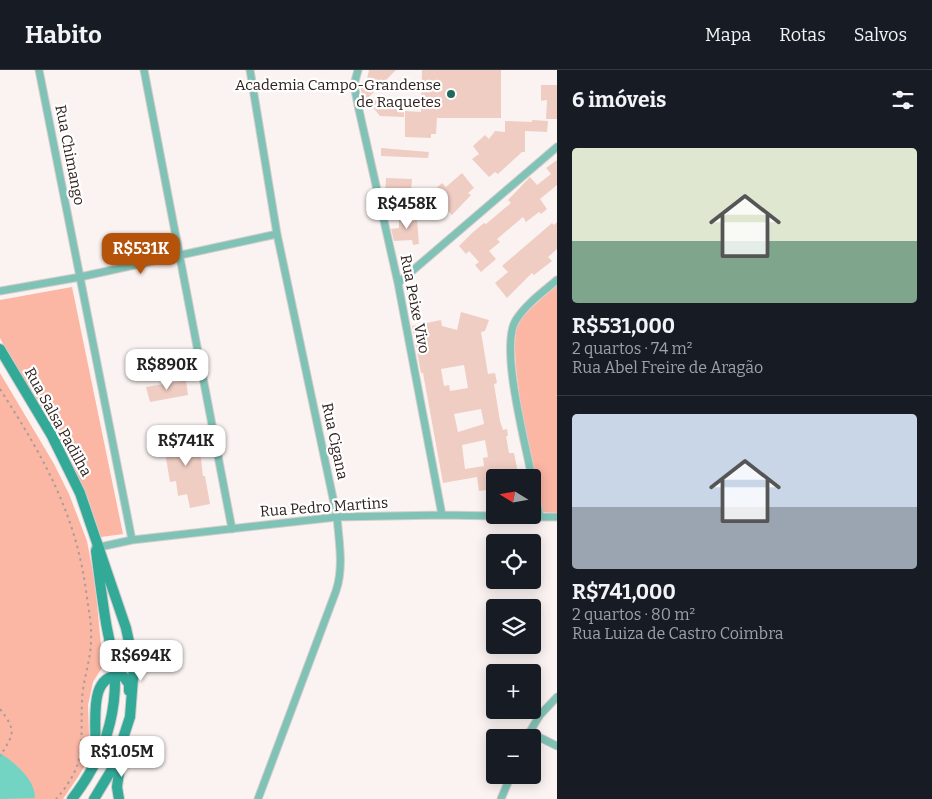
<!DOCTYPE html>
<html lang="pt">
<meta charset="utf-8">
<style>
body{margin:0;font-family:Bitter,serif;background:#20242c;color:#f1f3f6;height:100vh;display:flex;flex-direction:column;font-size:19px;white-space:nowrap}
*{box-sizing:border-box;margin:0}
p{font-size:16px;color:#9ea1a6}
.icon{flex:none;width:28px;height:28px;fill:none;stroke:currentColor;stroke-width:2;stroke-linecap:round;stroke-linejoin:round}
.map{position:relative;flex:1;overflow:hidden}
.panel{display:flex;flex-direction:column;background:#171b24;width:375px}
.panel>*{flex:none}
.needle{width:32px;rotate:281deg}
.tools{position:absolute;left:486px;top:399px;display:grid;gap:10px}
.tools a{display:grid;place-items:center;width:55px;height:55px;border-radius:5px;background:#171b24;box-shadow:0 2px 12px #0003;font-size:25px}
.price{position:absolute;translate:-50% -42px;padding:0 11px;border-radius:10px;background:#fff;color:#222;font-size:16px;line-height:32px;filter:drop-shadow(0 1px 2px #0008)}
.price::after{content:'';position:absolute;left:50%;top:30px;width:15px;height:11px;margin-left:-8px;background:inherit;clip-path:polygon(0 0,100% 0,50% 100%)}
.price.current{background:#b45309;color:#fff}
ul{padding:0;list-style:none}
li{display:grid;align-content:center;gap:10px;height:265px;padding:0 15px}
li+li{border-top:1px solid #363941}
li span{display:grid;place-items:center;height:155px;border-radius:5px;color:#555}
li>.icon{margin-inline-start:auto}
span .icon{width:90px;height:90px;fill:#fffc;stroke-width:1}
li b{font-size:21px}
h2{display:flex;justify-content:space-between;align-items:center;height:60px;padding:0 15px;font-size:21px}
header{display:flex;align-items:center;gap:30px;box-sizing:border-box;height:70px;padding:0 25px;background:#171b24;border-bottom:1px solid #363941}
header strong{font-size:24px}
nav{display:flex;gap:28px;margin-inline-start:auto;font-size:18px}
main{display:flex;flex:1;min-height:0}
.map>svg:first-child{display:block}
.green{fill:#fbb6a4}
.water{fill:#73d4c4}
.building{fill:#f0cdc3;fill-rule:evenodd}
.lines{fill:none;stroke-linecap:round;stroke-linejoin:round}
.street-casing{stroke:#d5cdcb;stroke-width:9}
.secondary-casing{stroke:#d5cdcb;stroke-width:12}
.path{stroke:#a79e9b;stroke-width:2;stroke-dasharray:2.5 4;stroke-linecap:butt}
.street{stroke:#80c3b6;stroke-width:7}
.secondary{stroke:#33a998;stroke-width:10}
.poi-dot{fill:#20685d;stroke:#fff;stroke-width:2}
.labels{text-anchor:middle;stroke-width:4.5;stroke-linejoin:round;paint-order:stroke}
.poi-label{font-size:15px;fill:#2e211d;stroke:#fff;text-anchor:end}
.street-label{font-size:15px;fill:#2e211d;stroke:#fff}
</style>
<header>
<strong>Habito</strong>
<nav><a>Mapa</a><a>Rotas</a><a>Salvos</a></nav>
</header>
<main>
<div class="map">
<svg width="557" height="729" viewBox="0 0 557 729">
<rect width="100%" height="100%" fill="#faf3f1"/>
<!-- green -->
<path class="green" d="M557,215V443L542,442C536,408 504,278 519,253C527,239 545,227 557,215Z
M72,217L123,464L101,467L84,420L71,392L18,303L0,268V230Z
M0,303L54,394L69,424L87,471L95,513L103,596L93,612L88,635L89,665L84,697L78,707L63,729H0Z"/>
<!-- water -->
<path class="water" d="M0,683C15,693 35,709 35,728L0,729Z"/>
<!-- building -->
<path class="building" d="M369,0H396L364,32L360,16L366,13Z
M422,0H501V48H437L436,64H431V68L405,67V41L421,42Z
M541,15H557V49H546L547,30L541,31Z
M367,30L404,31V47L380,46Z
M532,50L548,51L547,62L525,61V82H522L498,104L495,102L489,107L472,89L479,84L473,76L485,65L489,69L495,61L505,62V51L532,52Z
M381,78L429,82L428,88L381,86Z
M557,90V115L540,129L547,139L541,144L539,142L526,152L523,147L497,169L500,172L489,181L496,189L481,202L475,195L479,192L469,181L466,184L459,176L472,163L484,153L486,154L511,133L508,130L530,107L537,115L551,104L546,98Z
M462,103L474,118L468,123L471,125L452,145L431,123L442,113L446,117Z
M386,108L412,109L411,122L397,121V125L385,124Z
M413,144V151L417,150L419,174L413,175L412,170L394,171L391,159L399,158V146Z
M557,152V179L548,187L552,191L534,205L532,203L507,228L495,213L508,202L502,196L552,153L554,155Z
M461,242L489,250L485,261L481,262L488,304L495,303L497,313L494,314L500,351L503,360L507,359L508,366H506L509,383H514L519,408H495V419L479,421L477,407L443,413L423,303H421L412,256L441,250L442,256L457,260ZM464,295L468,318L450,321L449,315L444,316L441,299ZM481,339L484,354L458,362L454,344ZM485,370L488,387L483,388L484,396L465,399L462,375Z
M186,310L188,325L150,332L146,317Z
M193,359L195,375L200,380L203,406H205L210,434L190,438L187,424L178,426L176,411L170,412L162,364Z"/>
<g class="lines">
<defs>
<path id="street" d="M39,0L132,470
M144,0L232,459
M250,0L277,164L337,447C339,472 344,497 336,521L258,729
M358,0L354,15L359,40L398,213L442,445
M398,213L557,77
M0,221L80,207L277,164
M532,408C526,375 499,276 516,250C526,234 543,222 557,210
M532,409L540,447
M95,478L132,470L337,447L442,445L557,447
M529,662L557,676
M526,668L540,645L557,627
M501,729L511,705"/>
<path id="secondary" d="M0,279L52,366L80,423L126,558L134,595L130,647L114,696L94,729
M95,683C98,658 85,602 123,606L129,614V621
M72,729C100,693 116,651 115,606C114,588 109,570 106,553C102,529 99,505 96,481
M119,729L117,717L121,688"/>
</defs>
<!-- street casing -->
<use href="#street" class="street-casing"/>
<!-- secondary casing -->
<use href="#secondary" class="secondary-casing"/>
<!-- path -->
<path class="path" d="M0,319C44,388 77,445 87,528C89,542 92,556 91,570C91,590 83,609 82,630C80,674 88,693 56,729
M0,639C17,661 14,664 0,686"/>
<!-- street -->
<use href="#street" class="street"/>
<!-- secondary -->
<use href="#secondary" class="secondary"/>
</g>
<!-- markers -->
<circle class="poi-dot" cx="451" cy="24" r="5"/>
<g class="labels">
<!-- poi labels -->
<g class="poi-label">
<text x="441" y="20">Academia Campo-Grandense<tspan x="441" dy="17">de Raquetes</tspan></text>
</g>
<!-- street labels -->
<g class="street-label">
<text transform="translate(70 85) rotate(79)" y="5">Rua Chimango</text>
<text transform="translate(415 234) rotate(79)" y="5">Rua Peixe Vivo</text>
<text transform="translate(58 352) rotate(61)" y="5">Rua Salsa Padilha</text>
<text transform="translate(335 371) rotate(78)" y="5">Rua Cigana</text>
<text transform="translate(324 437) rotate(-4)" y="5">Rua Pedro Martins</text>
</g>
</g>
</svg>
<div class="tools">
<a><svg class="needle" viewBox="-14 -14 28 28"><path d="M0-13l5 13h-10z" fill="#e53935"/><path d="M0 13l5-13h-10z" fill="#9ea1a6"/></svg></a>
<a><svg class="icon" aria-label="locate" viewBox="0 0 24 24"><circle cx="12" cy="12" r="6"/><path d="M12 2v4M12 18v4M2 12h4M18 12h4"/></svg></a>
<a><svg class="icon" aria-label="layers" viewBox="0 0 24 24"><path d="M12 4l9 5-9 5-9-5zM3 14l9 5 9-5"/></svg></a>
<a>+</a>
<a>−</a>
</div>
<b class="price" style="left:407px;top:160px">R$458K</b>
<b class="price current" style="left:141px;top:205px">R$531K</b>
<b class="price" style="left:167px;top:321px">R$890K</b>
<b class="price" style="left:186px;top:397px">R$741K</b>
<b class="price" style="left:141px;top:612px">R$694K</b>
<b class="price" style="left:122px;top:708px">R$1.05M</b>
</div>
<section class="panel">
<h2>6 imóveis<svg class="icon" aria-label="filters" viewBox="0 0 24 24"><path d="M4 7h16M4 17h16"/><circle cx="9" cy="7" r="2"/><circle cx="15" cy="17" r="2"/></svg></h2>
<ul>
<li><span style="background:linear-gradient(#dfe7d0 60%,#7fa58c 0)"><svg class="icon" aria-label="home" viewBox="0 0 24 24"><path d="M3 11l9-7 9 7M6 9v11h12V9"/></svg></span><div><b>R$531,000</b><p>2 quartos · 74 m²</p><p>Rua Abel Freire de Aragão</p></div></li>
<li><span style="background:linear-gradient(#c9d6e8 60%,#9aa5b1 0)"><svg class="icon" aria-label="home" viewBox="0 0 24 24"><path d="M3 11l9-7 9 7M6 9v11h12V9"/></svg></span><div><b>R$741,000</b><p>2 quartos · 80 m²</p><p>Rua Luiza de Castro Coimbra</p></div></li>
</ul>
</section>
</main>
